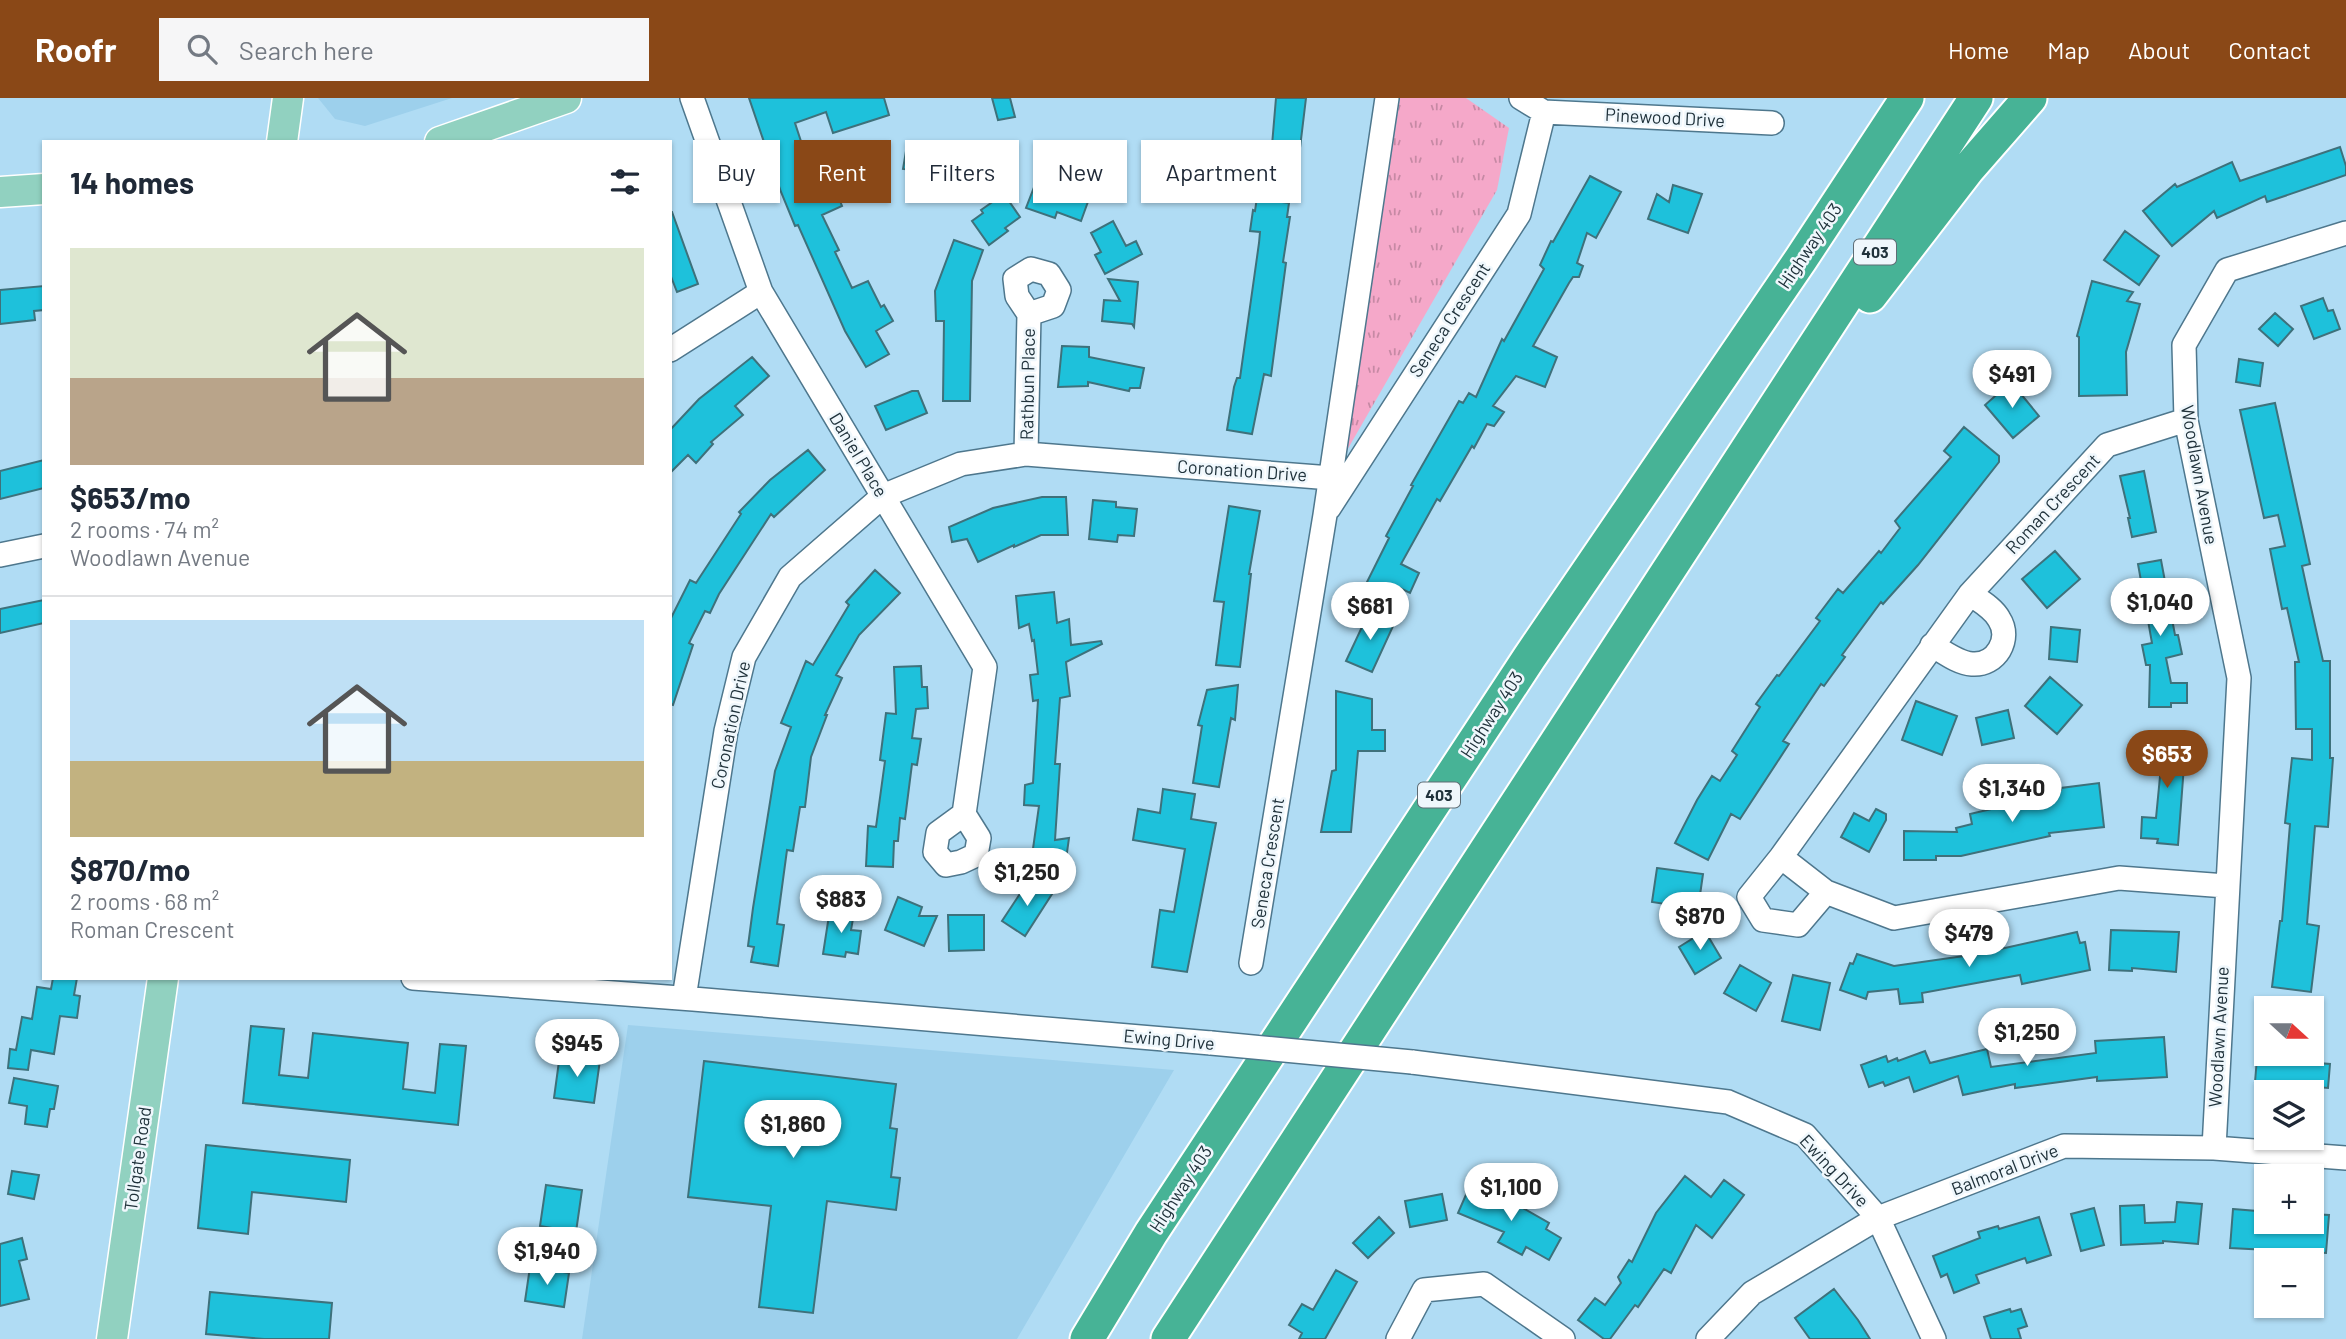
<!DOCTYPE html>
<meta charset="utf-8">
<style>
body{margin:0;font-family:Barlow,sans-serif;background:#f6f6f7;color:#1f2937;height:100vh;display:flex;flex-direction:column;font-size:26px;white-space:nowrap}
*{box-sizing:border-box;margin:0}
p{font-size:23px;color:#747a83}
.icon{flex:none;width:38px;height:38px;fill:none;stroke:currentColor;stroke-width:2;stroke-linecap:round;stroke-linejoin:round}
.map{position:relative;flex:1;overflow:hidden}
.sheet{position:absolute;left:42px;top:42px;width:630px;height:840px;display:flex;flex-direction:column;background:#fff;border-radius:0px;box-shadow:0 2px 5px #0004}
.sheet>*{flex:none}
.guide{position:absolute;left:693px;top:42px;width:665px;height:63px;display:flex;gap:14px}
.needle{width:46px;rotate:111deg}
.controls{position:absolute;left:2254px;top:898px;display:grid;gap:14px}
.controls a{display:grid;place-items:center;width:70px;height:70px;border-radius:0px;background:#fff;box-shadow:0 2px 5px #0004;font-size:35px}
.price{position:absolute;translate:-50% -60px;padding:0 16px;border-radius:24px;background:#fff;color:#222;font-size:23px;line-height:46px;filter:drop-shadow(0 2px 4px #0008)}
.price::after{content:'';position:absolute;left:50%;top:42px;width:21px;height:16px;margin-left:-10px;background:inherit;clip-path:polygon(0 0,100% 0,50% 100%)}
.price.current{background:#8a4817;color:#fff}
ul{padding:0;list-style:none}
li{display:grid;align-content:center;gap:14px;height:371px;padding:0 28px}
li+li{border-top:2px solid #e0e1e3}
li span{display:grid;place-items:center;height:217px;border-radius:0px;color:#555}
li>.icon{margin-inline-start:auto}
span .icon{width:126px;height:126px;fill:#fffc;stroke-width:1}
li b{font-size:30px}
h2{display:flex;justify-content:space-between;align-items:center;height:84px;padding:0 28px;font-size:30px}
.pill{padding:0 24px;border-radius:0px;background:#fff;box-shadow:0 2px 5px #0004;font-size:24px;line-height:63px}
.pill.current{background:#8a4817;color:#fff}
header{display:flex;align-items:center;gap:42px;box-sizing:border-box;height:98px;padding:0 35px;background:#8a4817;color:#fff}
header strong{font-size:33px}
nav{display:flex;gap:38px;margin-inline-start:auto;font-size:24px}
.search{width:490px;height:63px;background:#f6f6f7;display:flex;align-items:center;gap:18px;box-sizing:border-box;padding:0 24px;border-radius:0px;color:#747a83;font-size:26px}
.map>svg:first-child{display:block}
.built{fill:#9dd0ec}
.park{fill:url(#park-tufts)}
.building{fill:#1ec1db;stroke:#3e717b;stroke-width:2}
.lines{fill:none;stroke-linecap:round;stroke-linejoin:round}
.minor-casing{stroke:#4e778d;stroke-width:26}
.major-casing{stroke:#fff;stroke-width:33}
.highway-casing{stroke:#fff;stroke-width:37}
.minor{stroke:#fff;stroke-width:23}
.major{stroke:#91d1c0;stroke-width:30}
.highway{stroke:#47b396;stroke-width:33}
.minor-bridge-casing{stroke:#4e778d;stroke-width:26;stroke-linecap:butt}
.minor-bridge{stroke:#fff;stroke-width:23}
.labels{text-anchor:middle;stroke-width:5;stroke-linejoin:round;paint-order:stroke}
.shield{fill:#eff7fc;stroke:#5e6d75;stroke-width:2}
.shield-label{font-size:16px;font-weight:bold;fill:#20323b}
.street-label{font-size:18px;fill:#20323b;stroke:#eff7fc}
</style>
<header>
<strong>Roofr</strong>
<div class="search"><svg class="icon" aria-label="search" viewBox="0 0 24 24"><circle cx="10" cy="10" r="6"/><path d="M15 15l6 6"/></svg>Search here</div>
<nav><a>Home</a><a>Map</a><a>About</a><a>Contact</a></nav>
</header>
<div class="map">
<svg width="2346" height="1241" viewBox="0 0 2346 1241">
<defs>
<pattern id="park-tufts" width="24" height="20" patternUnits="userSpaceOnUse" patternTransform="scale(1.75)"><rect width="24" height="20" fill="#f5a8c9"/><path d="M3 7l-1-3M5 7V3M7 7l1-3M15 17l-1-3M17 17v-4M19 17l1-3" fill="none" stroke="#c689a4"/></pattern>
</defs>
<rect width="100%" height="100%" fill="#b0dcf4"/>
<!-- built -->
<path class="built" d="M318,0H452L365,28L335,21Z
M628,927L1174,972L1017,1241H582Z"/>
<!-- park -->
<path class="park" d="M1400,0H1466L1509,30L1497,92L1346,354Z"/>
<!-- building -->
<path class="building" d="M749,0H884L889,17L833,35L826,14L795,25L818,95L834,88L842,108L822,117L839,152L835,154L852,190L868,183L881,209L884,207L893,223L876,233L889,256L866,269L845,233L798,127L795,128L781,94Z
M992,0H1010L1015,19L998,22Z
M1276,0H1306L1297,75L1285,74L1281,104L1289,105L1287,119H1290L1283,164L1286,165L1271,278L1264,276L1252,336L1227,332L1234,289L1237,280H1240L1259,145L1260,134L1250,133L1253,112L1255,113L1263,58L1271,59Z
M2340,49L2346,68V77L2267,104L2265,98L2217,120L2214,113L2172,148L2143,113L2175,86L2177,89L2232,64L2240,83Z
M906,53L930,56L927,74L903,71Z
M1590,78L1621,94L1596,140L1587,135L1577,165L1583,168L1579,179H1573L1569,185L1533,248L1557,259L1545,289L1516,278L1493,308L1504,314L1494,328L1487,326L1474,350L1472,348L1440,403L1437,401L1401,466L1419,475L1410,495L1394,487L1389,497L1366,486L1389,440L1386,438L1413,388L1411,387L1459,303L1463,305L1469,295L1476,299L1502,241L1504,243L1544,171L1540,167L1551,143L1553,144Z
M1038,79L1090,98L1081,123L1057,114L1055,120L1026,110Z
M1673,87L1702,96L1688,135L1648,121L1657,96L1669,104Z
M1004,96L1020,119L1005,130L1008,133L989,147L972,123L983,115L981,112Z
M670,114H672L698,186L677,194L670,176Z
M1113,123L1126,148L1136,143L1142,156L1105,176L1095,157L1101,154L1091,135Z
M2125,133L2159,158L2139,187L2104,162Z
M954,142L983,152L972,183L970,303H943L944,223H936L935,193Z
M1108,181L1138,184L1134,229L1132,226L1102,223L1104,202L1120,203Z
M2092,183L2133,194L2127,203L2140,206L2126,254L2127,297L2079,298V239L2077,238Z
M44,188V212L34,213L35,222L0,226V192Z
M2323,200L2328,213L2333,212L2340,231L2314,241L2301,208Z
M2275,215L2293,231L2278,248L2259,231Z
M1062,248L1089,249V259L1144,270L1140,290H1130L1129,293L1088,284V288L1058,289Z
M752,259L769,278L735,308L743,317L711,344L713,346L696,365L688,357L670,375V332L699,301Z
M2239,261L2263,265L2260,288L2236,284Z
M2011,284L2039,318L2013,340L1985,307Z
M912,293H918L927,315L886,332L875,308Z
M2275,305L2310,466L2302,468L2310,505L2323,563H2330V660H2333L2328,729L2315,728L2307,826L2319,828L2311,894L2272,889L2280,823H2282L2290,726L2285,725L2292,660L2312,662V631H2296L2295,564H2299L2287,510L2282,511L2270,451L2285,448L2278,417L2264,420L2240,312Z
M1964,329L1999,358V364L1918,467L1883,506L1881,504L1842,557L1845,559L1824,588L1821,586L1783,643L1789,646L1740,721L1731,716L1708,762L1675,745L1697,702L1712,678L1720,683L1737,657L1732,653L1760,609L1756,606L1777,577L1779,578L1820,523L1816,520L1838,491L1843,495L1879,453L1881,455L1900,430L1895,423L1951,359L1944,353Z
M808,352L825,372L774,419L771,416L719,496L710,515L705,513L689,545L693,547L673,607L670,606V522L690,482L696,485L741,416L739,414L770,382Z
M44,362V390L0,401V373Z
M2144,373L2156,434L2132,439L2128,420H2130L2120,378Z
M1042,399H1066L1068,437H1041L1014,449V447L978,464L967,441L952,444L949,429L993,410Z
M1093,402L1116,404V409L1137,411L1134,438L1118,437L1117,444L1089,441Z
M1229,408L1260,413L1249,476H1251L1240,569L1216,567L1224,504L1214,503Z
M2055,453L2080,481L2047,510L2022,481Z
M2161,462L2175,537H2178L2182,556L2166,560L2171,585H2187V605H2171V609H2149L2150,567H2146L2142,547L2152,545L2138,466Z
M875,472L900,495L859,537L836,577L842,580L825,617H827L811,659L805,709H800L793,753L787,752L777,826L784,827L778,868L751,864L754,849L748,848L753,810L775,673L791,629L781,625L806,563L813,567L849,507L846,504Z
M1054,494L1057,525L1069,521L1071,547L1101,543L1102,546L1066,564L1070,598L1060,600L1055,666H1060L1055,742L1069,740L1065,769L1031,765L1039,708L1024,707L1025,687L1033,685L1038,602L1033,603L1030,577L1038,576L1034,542L1032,543L1029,526L1019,530L1016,498Z
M44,502V525L0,535V511Z
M1369,514L1394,526L1372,574L1346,563Z
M2051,529L2080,532L2077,564L2049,561Z
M921,568L922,589H927L928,610L916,611L912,640L921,641L917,667L912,666L905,721L900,720L898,743H894L893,769L866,768L868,728L876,729L885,663L880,662L886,615L896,616L894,569Z
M2050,579L2082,607L2057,636L2025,608Z
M1238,587L1235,622L1231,620L1219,689L1193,685L1202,628L1198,627L1207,592Z
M1336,593L1372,601V632H1385V653H1358L1351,734H1321L1332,673L1336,672Z
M1916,603L1957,618L1942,657L1902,642Z
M2008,612L2014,640L1982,647L1976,620Z
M2149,636L2170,637V641H2186L2178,747L2157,745L2158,741L2141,740L2142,719L2156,720L2162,658H2148Z
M2099,685L2104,729L2049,735L2050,738L1961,758H1936V762H1904V733L1957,734L1956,730L1972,726L1970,716L2004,708L2003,705L2061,692V690Z
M1163,691L1195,696L1191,721L1216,725L1187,874L1152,869L1160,812L1174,814L1185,751L1133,742L1138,711L1160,715Z
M1876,711L1886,716V722L1869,754L1841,739L1854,715L1869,723Z
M1657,770L1703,776L1698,811L1652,804Z
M1029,782L1052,796L1025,838L1002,823Z
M898,799L922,809L919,818H937L924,848L885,832Z
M830,811L854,815L851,832L861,833L858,856L846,854L845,859L823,856Z
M948,817H984V852L949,853Z
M2111,832L2179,834L2176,874L2132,870V873L2109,872Z
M1705,833L1721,860L1695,876L1679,849Z
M2077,834L2080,845L2085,844L2090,872L2022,886L2020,877L1922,895L1923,904L1900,906L1898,891L1868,894L1866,901L1840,892L1850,865L1853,866L1857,856L1894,868L1978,856Z
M1740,867L1771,885L1756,913L1724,895Z
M1793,877L1830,885L1820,932L1782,923Z
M53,880H77L74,897L80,898L77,920L60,918L54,956L31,952L28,972L8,970L10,951L16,952L22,919L32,921L37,889L51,891Z
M251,928L284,931L279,977L308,980L313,935L408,945L403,991L435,995L440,946L466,948L458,1027L243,1005Z
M2164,939L2167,979L2097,983V979L2015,990V986L1963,997L1958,978L1914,994L1909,979L1885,988L1883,984L1869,989L1861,967L1886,958L1888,964L1897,960L1898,963L1925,953L1930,965L1987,951L1991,969L2096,955L2095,943Z
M560,956L600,962L594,1005L554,1000Z
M2257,960L2330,966L2328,990L2255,984Z
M704,963L896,986L890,1030L897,1031L891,1079L900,1080L896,1112L827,1103L813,1215L759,1209L771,1108L688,1099Z
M14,980L58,988L54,1011H50L47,1029L25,1026L27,1008L9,1005Z
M206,1047L350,1062L346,1104L252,1094L248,1136L198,1130Z
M12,1073L39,1077L34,1101L8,1096Z
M1685,1078L1711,1099L1724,1082L1744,1097L1712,1140L1696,1127L1671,1175L1664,1171L1638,1209L1635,1207L1610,1241H1604L1578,1222L1595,1200L1605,1207L1621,1185L1618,1179L1629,1162L1632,1164L1656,1115Z
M546,1087L582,1092L576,1134L540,1128Z
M1485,1088L1501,1095L1500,1097L1549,1125L1546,1131L1561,1140L1549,1162L1526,1149L1522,1157L1498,1144L1504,1134L1458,1115L1468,1092L1481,1098Z
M1442,1096L1447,1122L1410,1129L1405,1103Z
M2177,1104L2202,1106L2198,1146L2163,1143V1145L2121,1147L2120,1108L2144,1107L2145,1125L2175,1124Z
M2094,1110L2104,1147L2081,1153L2071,1116Z
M2233,1111L2257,1113L2256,1124H2312V1116L2329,1117L2326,1155L2230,1150Z
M1379,1119L1394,1135L1368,1160L1353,1145Z
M2039,1119L2051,1157L2027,1165L2025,1160L1976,1177L1979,1185L1954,1195L1947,1176L1941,1179L1933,1158L1980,1140L1978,1134L1998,1128L1999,1131Z
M22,1140L27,1161L19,1163L29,1201L0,1208V1146Z
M530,1169L569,1175L564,1209L525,1203Z
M1336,1172L1357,1184L1325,1241H1299L1302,1235L1289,1227L1302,1206L1313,1212Z
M1834,1191L1858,1222L1870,1241H1810L1795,1220Z
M210,1194L332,1205L329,1241H264L206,1236Z
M2010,1211L2011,1214L2021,1211L2027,1228L2018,1231L2021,1241H1991L1984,1219Z"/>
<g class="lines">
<defs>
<path id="minor" d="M692,0L761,194L985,569L964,716L979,740L976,757L961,764L946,767L935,754L938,735L964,716
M1521,0L1544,14L1772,25
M670,252L761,194
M1026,356L1029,216L1017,198L1015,181L1031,171L1049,176L1059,192L1053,208L1029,216
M1329,410L1519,116L1544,14
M0,457L44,448
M1932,547C1944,554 1958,565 1972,566C1996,568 2012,541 1999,521C1993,510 1980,503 1970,496
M1781,759L1826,794L1894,820L2119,780L2226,788
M1826,794L1798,827L1763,822L1749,799L1781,759L1970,496L2107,347L2186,322
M1251,865L1325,417L1387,0
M413,880L693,901L1211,945
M684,900L726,633L744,559L790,479L883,398L961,366L1026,356L1331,380
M1412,964L1728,1004L1805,1037L1878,1120L1934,1241
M2214,1050L2239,580L2186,322L2184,247L2227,172L2346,135
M1398,1241L1424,1192L1484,1186L1563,1241
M1708,1241L1752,1195L1878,1120L2064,1048L2214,1050L2346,1060"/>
<path id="major" d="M282,44L288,0
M440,44L566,0
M0,94L44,91
M112,1241L163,880"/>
<path id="highway" d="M1870,198L1968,71L2030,0
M1087,1241L1151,1135L1529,560L1801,161L1907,0
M1168,1241L1976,0"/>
</defs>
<!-- minor casing -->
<use href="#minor" class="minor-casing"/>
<!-- major casing -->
<use href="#major" class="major-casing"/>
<!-- highway casing -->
<use href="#highway" class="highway-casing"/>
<!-- minor -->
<use href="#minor" class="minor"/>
<!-- major -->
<use href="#major" class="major"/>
<!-- highway -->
<use href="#highway" class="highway"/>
<defs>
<path id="minor-bridge" d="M1211,945L1412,964"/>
</defs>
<!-- minor-bridge casing -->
<use href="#minor-bridge" class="minor-bridge-casing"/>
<!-- minor-bridge -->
<use href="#minor-bridge" class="minor-bridge"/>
</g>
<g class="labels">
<!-- shield labels -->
<g class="shield">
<rect x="1854" y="141.5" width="42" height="25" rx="5"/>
<rect x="1418" y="684.5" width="42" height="25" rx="5"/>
</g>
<g class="shield-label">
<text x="1875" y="160">403</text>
<text x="1439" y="703">403</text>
</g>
<!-- street labels -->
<g class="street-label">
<text transform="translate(1665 20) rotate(3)" y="6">Pinewood Drive</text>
<text transform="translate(1810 148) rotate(-56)" y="6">Highway 403</text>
<text transform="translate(1450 222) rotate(-57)" y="6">Seneca Crescent</text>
<text transform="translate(1028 286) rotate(-89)" y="6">Rathbun Place</text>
<text transform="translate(858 357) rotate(59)" y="6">Daniel Place</text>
<text transform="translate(1242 373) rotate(4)" y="6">Coronation Drive</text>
<text transform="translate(2199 377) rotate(80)" y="6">Woodlawn Avenue</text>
<text transform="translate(2053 406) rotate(-47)" y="6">Roman Crescent</text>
<text transform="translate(1492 617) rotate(-57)" y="6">Highway 403</text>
<text transform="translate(731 627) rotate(-78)" y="6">Coronation Drive</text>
<text transform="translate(1268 765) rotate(-81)" y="6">Seneca Crescent</text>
<text transform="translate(2219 939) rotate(-87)" y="6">Woodlawn Avenue</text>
<text transform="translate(1169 942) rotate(5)" y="6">Ewing Drive</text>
<text transform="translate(138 1061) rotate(-82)" y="6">Tollgate Road</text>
<text transform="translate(2005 1072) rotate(-21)" y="6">Balmoral Drive</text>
<text transform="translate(1834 1073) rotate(47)" y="6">Ewing Drive</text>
<text transform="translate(1181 1091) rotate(-57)" y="6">Highway 403</text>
</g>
</g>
</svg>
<div class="controls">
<a><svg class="needle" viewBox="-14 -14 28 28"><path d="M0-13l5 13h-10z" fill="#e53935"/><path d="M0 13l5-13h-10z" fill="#747a83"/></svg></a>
<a><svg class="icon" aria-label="layers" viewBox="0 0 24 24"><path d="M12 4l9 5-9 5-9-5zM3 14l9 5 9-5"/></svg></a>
<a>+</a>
<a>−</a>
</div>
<b class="price" style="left:2012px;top:312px">$491</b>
<b class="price" style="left:2160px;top:540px">$1,040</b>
<b class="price" style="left:1370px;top:544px">$681</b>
<b class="price current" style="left:2167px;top:692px">$653</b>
<b class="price" style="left:2012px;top:726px">$1,340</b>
<b class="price" style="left:1027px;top:810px">$1,250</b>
<b class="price" style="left:841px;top:837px">$883</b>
<b class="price" style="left:1700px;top:854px">$870</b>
<b class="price" style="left:1969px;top:871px">$479</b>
<b class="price" style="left:2027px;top:970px">$1,250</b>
<b class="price" style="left:577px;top:981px">$945</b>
<b class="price" style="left:793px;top:1062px">$1,860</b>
<b class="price" style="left:1511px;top:1125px">$1,100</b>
<b class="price" style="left:547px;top:1189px">$1,940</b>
<div class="guide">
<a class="pill">Buy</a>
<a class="pill current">Rent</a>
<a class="pill">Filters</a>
<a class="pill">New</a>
<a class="pill">Apartment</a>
</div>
<section class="sheet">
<h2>14 homes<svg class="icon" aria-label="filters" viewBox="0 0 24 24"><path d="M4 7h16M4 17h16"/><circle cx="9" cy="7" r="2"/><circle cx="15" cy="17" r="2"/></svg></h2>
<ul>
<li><span style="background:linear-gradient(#dfe7d0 60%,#b9a48a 0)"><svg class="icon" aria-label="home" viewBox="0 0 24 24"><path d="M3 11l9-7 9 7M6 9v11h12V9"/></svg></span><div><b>$653/mo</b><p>2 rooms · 74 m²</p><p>Woodlawn Avenue</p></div></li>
<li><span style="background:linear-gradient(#bfe0f5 65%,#c2b280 0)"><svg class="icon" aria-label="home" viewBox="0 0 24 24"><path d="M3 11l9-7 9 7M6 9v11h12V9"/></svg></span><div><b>$870/mo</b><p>2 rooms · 68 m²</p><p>Roman Crescent</p></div></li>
</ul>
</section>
</div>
